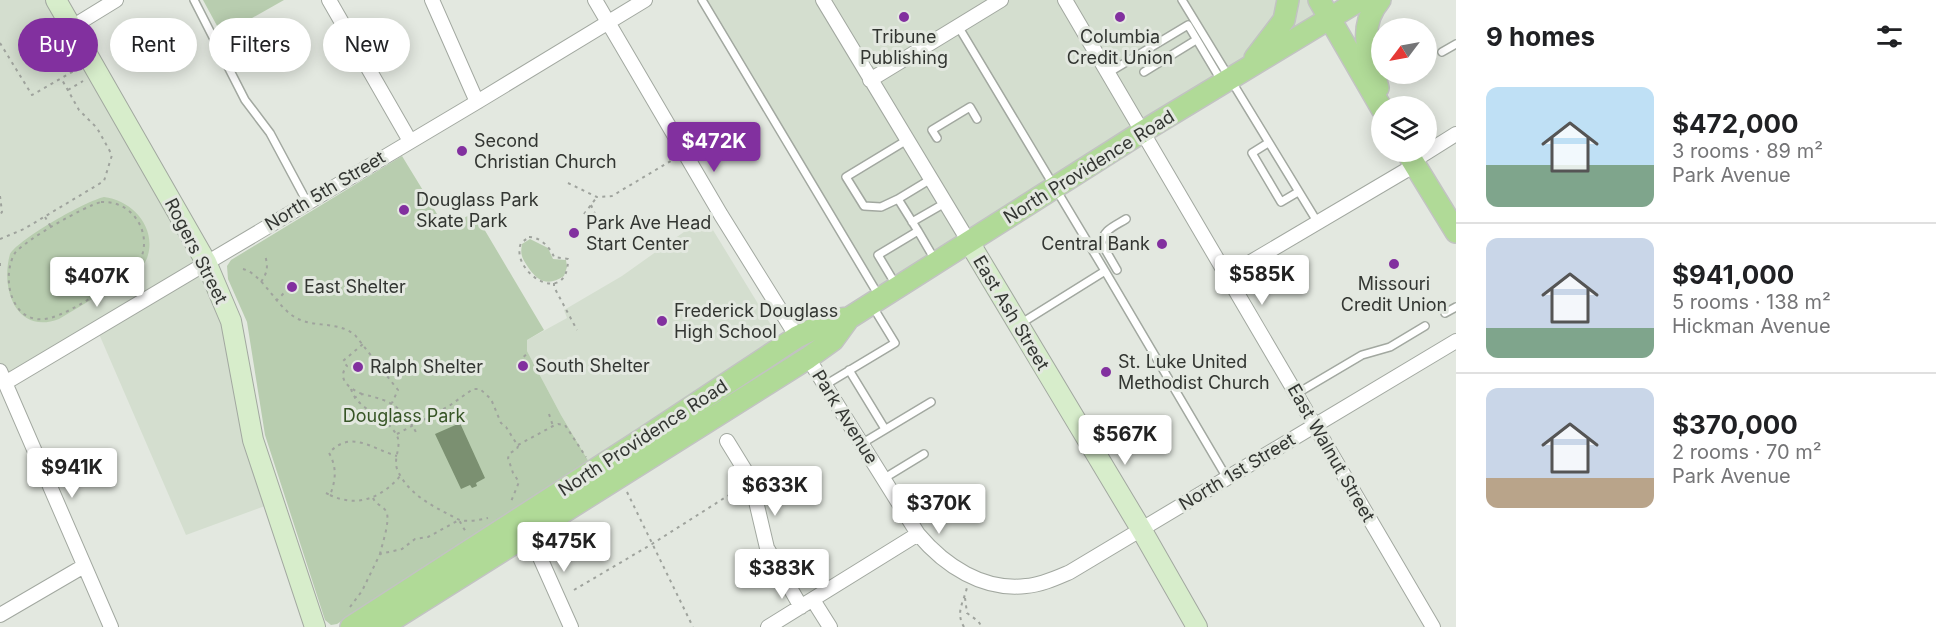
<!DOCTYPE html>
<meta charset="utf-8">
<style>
body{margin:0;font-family:Inter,sans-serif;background:#f6f6f6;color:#202124;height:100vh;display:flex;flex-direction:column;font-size:22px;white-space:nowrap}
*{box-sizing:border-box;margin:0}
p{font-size:20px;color:#757577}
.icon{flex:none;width:33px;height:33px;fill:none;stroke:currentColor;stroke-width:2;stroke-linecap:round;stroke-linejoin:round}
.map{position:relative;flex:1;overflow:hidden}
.details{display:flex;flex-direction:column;background:#fff;width:480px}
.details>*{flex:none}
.top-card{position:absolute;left:18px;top:18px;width:570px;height:54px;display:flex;gap:12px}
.needle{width:39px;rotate:238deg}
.tools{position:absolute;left:1371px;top:18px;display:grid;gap:12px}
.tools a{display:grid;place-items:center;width:66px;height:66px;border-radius:50%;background:#fff;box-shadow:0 3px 15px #0003;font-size:30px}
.price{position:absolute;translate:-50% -51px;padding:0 14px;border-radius:6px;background:#fff;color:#222;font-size:20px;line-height:39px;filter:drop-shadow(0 2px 3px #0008)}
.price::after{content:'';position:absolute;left:50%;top:36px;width:18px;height:14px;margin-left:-9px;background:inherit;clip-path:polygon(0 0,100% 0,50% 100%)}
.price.active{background:#82309f;color:#fff}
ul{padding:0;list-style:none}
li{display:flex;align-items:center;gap:18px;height:150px;padding:0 30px}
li+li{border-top:2px solid #e0e0e0}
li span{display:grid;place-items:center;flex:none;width:168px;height:120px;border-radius:12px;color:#555}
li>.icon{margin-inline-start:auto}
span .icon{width:72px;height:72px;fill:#fffc;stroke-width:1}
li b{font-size:26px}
h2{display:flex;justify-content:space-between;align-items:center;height:72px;padding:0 30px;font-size:26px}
.tag{padding:0 21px;border-radius:27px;background:#fff;box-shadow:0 3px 15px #0003;font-size:21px;line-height:54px}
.tag.active{background:#82309f;color:#fff}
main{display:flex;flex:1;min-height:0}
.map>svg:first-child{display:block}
.built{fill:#d4decf}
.green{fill:#b8cdaf}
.water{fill:#7b9071}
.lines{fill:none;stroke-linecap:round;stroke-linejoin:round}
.lane-casing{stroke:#a2a8a0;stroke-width:10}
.street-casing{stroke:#a2a8a0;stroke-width:16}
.secondary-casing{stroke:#a2a8a0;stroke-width:22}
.primary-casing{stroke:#c2c3c2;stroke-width:24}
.path{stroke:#9fa39d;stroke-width:2;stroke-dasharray:3 4.5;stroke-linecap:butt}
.lane{stroke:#fff;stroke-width:7}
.street{stroke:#fff;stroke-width:14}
.secondary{stroke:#d7edcb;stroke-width:20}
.primary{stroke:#b0da97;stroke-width:21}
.poi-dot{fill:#82309f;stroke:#e3e8e0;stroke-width:2}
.labels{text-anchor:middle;stroke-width:6;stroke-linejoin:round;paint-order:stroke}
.poi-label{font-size:18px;fill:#333632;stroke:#e3e8e0;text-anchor:start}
.street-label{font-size:18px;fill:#333632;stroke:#e3e8e0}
.park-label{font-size:18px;fill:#375526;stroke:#e3e8e0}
</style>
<main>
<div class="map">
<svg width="1456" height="627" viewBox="0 0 1456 627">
<rect width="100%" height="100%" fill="#e3e8e0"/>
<!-- built -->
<path class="built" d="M0,0H56L206,262L273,503L186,535L96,327L0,379Z
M702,0H1319L1329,17L881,298Z
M705,217L790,356L598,477L561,415L527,351V340L567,318L564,310L622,276Z"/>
<!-- green -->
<path class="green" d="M203,0H284L222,35Z
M402,156L424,192H425L432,203L431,204L446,229L474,212L544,330L527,340V351L561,415L589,462L337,624L331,625L325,620L265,435L247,322L228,279L227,266L231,260Z
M104,197C131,200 156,226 148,255C146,263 140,269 134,274L59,319C17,335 0,290 10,254C20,238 86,201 104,197Z
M530,239L548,248L553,259L566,260L567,267L564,276C548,287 537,281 528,267C522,258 520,255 522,244Z"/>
<!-- water -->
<path class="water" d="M460,423L485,478L476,483L477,486L472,488L470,485L461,489L435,434Z"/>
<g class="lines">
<defs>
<path id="lane" d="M194,0L245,100L270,133L307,202
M702,0L879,296
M1182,0L1318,223
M958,26L1105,271
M1442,52L1456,44
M1144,72L1196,40
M1108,73L1188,25L1222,82
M937,138L932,130L970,107L977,119
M1268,143L1252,153L1281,202L1298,192
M898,199L881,207L864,206L846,177L907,140
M912,222L945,203
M918,231L898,199L931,179
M1117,270L1102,244C1102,230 1115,226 1126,219
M896,285L878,255L918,231L935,260
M1445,313L1456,307
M1020,324L1105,271L1227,478
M849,370L885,429
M825,385L895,343L873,307
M1296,394L1362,355L1390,347L1425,326
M861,444L931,402
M883,479L924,454"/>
<path id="street" d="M329,0L410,141
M432,0L477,102
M595,0L721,215L797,337
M823,0L969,242
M1065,0L1433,627
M72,27L116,0
M870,80L1001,0
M1413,161L1456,134
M1227,276L1415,165
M808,358L918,534C945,566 983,591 1026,586C1041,585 1056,578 1070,572L1456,341
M0,371L111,627
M5,383L477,102L645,0
M727,441L751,480L767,548L801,607
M529,533L571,627
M813,600L830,627
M0,615L84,566
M768,627L918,534"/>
<path id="secondary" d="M56,0L206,262L231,321L253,440L315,627
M969,242L1141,529L1197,627"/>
<path id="primary" d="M1319,0L1382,109
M1255,58L1284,20L1288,0
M1378,88C1370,57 1356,28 1380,0
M1407,152L1456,232
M351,627L641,440L797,337L832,320L849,318
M381,627L808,358L833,340L849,318L1142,132L1360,0"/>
</defs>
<!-- lane casing -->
<use href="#lane" class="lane-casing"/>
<!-- street casing -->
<use href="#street" class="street-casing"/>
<!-- secondary casing -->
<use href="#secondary" class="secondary-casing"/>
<!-- primary casing -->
<use href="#primary" class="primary-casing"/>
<!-- path -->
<path class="path" d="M0,43L32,95L77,69
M68,90L83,81
M568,183L597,197L612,196L674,159
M0,196L2,212L0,215
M101,202C140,200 159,248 130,273C109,286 71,313 50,318C12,328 0,278 15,253C25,240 85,206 101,202Z
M591,205L595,214
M584,214L597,197
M45,217L51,227
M529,237C540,237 550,247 554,257L568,259C568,309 509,272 521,243Z
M0,239L24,229L104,181L112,155L97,128L79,110L61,78
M0,263V268
M243,269C262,274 275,304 293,316C312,329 337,320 355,335L398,390L392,403
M261,282C268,272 268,266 265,255
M554,283V287L577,330
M276,301L288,289
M521,363V359L528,353
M351,389C357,410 385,415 396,434C403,445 393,457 397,469C406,491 428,504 448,514C452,516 456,519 460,520C468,522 479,520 488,518
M362,394C350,389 336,379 347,366L343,361L363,344
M354,398L362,394C393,401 403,407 418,436
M549,414L553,426
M397,434L449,406L473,389H480L491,399L501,423L506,427L518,446L517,449L510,453L508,458L513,473L519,482L510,504
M518,445L553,426L558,424L565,425L586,457
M627,492L693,627
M326,493L330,495C336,480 337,467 329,453C351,429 372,449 397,456
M330,495C357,508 382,498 401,475
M373,498C376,505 382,505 386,511C391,520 382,544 380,554
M574,590L652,544L740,488
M965,598L967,613L978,621L982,627
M350,607L362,591L380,554L402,549L415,539L428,537L459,520L467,534
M964,627C955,612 964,602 967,587"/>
<!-- lane -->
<use href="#lane" class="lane"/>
<!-- street -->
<use href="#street" class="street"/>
<!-- secondary -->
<use href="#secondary" class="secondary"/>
<!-- primary -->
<use href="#primary" class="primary"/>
</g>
<!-- markers -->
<g class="poi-dot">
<circle cx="904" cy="17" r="6"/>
<circle cx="1120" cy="17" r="6"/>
<circle cx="462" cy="151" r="6"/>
<circle cx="404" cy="210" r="6"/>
<circle cx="574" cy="233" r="6"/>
<circle cx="1162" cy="244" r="6"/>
<circle cx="1394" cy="264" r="6"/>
<circle cx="292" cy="287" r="6"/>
<circle cx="662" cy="321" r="6"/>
<circle cx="523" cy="366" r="6"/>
<circle cx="358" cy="367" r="6"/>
<circle cx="1106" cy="372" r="6"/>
</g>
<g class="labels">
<!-- poi labels -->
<g class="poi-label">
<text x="904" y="43" text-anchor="middle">Tribune<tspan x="904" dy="21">Publishing</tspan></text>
<text x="1120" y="43" text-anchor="middle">Columbia<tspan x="1120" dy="21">Credit Union</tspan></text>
<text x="474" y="147">Second<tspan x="474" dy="21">Christian Church</tspan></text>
<text x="416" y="206">Douglass Park<tspan x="416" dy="21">Skate Park</tspan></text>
<text x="586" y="229">Park Ave Head<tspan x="586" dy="21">Start Center</tspan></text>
<text x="1150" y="250" text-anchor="end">Central Bank</text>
<text x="1394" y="290" text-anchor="middle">Missouri<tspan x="1394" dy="21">Credit Union</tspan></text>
<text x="304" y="293">East Shelter</text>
<text x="674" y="317">Frederick Douglass<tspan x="674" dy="21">High School</tspan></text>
<text x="1118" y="368">St. Luke United<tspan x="1118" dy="21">Methodist Church</tspan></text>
<text x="535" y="372">South Shelter</text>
<text x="370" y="373">Ralph Shelter</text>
</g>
<!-- street labels -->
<g class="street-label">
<text transform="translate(1089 167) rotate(-32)" y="6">North Providence Road</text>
<text transform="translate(325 191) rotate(-31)" y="6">North 5th Street</text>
<text transform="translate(196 251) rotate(63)" y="6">Rogers Street</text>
<text transform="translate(1011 313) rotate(59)" y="6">East Ash Street</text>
<text transform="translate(845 417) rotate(58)" y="6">Park Avenue</text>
<text transform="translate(643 438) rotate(-33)" y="6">North Providence Road</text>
<text transform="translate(1331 453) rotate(60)" y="6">East Walnut Street</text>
<text transform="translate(1237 472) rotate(-31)" y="6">North 1st Street</text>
</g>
<!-- park labels -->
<g class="park-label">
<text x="404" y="422">Douglass Park</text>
</g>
</g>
</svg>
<div class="tools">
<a><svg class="needle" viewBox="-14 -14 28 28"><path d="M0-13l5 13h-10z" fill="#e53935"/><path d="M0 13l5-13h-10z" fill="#757577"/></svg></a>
<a><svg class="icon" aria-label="layers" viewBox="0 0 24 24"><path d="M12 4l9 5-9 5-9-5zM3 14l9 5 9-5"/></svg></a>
</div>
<b class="price active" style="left:714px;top:173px">$472K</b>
<b class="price" style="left:1262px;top:306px">$585K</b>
<b class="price" style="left:97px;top:308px">$407K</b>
<b class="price" style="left:1125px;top:466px">$567K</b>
<b class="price" style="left:72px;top:499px">$941K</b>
<b class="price" style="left:775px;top:517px">$633K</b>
<b class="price" style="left:939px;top:535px">$370K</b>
<b class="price" style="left:564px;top:573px">$475K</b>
<b class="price" style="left:782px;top:600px">$383K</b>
<div class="top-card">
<a class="tag active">Buy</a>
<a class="tag">Rent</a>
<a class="tag">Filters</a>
<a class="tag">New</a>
</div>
</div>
<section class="details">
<h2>9 homes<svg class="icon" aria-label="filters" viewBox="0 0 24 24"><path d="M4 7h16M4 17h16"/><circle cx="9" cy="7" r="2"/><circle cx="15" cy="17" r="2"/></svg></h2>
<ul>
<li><span style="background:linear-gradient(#bfe0f5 65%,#7fa58c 0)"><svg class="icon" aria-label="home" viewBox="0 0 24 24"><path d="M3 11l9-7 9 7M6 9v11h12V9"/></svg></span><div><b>$472,000</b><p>3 rooms · 89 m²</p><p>Park Avenue</p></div></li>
<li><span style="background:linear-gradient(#c9d6e8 75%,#7fa58c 0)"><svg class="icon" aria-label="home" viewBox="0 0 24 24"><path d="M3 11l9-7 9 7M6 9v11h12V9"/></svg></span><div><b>$941,000</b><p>5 rooms · 138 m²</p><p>Hickman Avenue</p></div></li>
<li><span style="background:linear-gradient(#c9d6e8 75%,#b9a48a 0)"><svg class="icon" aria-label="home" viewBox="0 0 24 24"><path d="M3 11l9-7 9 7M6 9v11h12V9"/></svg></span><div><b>$370,000</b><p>2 rooms · 70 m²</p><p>Park Avenue</p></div></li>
</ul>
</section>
</main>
